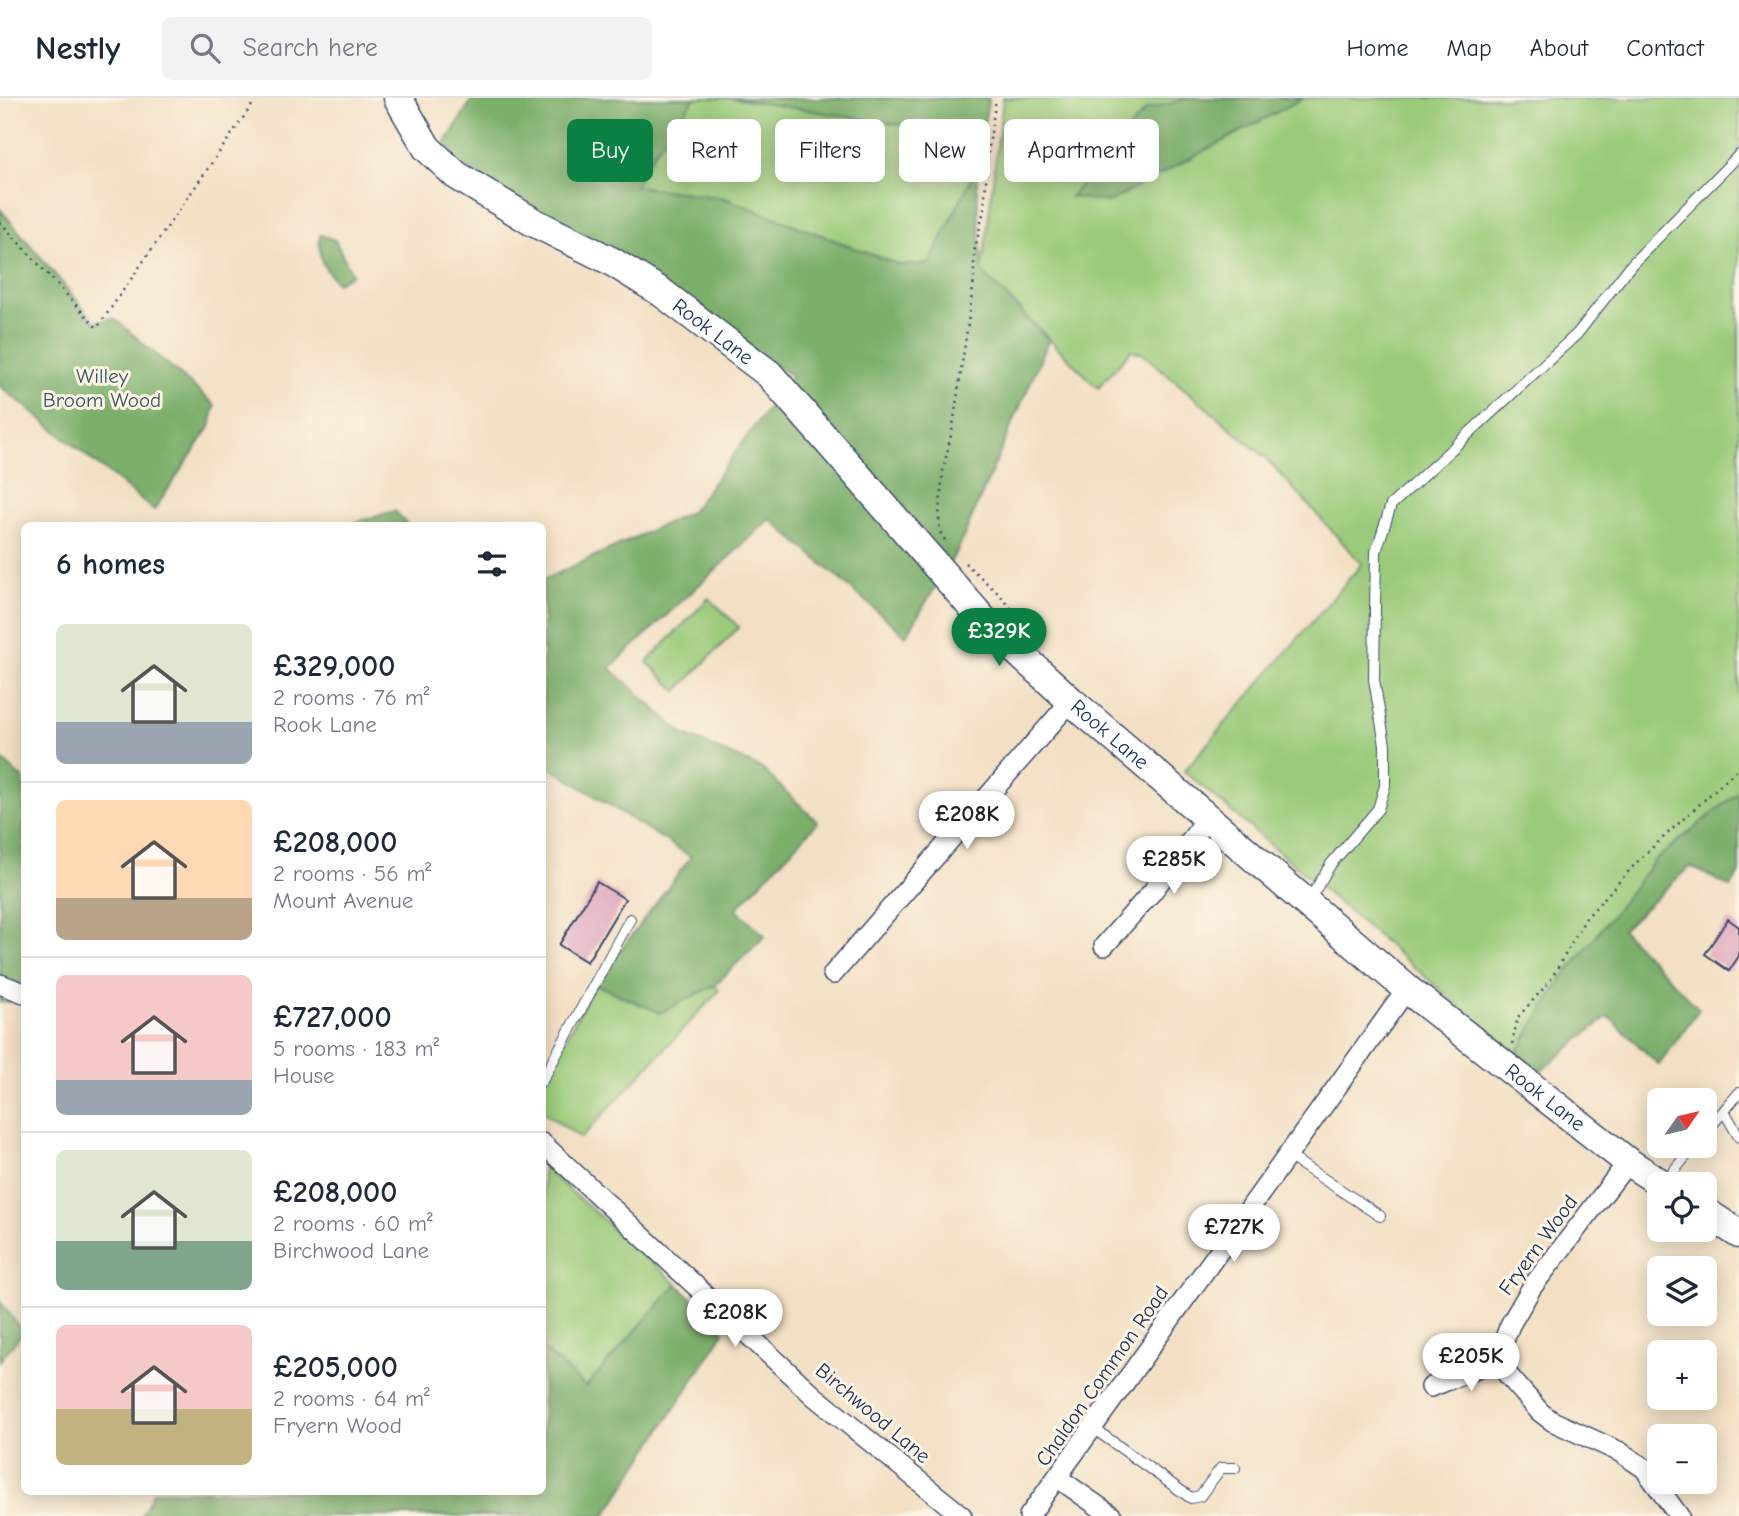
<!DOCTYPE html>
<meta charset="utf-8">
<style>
body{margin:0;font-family:"Comic Neue",sans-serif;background:#f2f2f3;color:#1f2937;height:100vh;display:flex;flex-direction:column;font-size:26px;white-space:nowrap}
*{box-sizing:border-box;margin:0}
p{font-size:23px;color:#747a83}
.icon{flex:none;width:38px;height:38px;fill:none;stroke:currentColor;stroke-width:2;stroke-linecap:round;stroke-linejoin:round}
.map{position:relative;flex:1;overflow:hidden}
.drawer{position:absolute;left:21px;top:424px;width:525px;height:973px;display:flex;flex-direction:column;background:#fff;border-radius:10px;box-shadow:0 4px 18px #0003}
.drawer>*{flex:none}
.banner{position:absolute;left:567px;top:21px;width:665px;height:63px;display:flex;gap:14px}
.needle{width:46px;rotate:56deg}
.tools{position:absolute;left:1647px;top:990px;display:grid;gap:14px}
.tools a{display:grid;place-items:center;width:70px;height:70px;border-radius:10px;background:#fff;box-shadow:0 4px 18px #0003;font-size:35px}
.price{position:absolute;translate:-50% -60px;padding:0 16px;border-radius:24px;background:#fff;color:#222;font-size:23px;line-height:46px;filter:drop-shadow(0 2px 4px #0008)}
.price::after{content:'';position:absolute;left:50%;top:42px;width:21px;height:16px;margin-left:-10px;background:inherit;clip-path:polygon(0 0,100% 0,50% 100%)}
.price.on{background:#0b8043;color:#fff}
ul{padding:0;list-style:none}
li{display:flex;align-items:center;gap:21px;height:175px;padding:0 35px}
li+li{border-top:2px solid #e0e1e3}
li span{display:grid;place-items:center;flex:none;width:196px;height:140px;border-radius:10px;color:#555}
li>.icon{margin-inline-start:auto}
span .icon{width:84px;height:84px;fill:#fffc;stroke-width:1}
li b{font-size:30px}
h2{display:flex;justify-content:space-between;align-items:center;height:84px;padding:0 35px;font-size:30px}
.chip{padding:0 24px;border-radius:10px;background:#fff;box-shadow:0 4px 18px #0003;font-size:24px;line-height:63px}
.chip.on{background:#0b8043;color:#fff}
header{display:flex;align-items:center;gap:42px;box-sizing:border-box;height:98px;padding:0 35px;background:#fff;border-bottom:2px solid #e0e1e3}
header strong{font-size:33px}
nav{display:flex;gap:38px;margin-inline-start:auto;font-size:24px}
.search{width:490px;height:63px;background:#f2f2f3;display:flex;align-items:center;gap:18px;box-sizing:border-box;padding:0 24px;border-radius:10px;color:#747a83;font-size:26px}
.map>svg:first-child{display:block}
.green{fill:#9bcb7a;stroke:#5b7d6c;stroke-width:2}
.forest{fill:#7caf6a;stroke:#4c6f64;stroke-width:2}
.building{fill:#dfa7bd}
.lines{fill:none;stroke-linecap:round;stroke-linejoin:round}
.lane-casing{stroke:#3b4a6d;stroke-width:12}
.street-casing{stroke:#3b4a6d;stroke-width:22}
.secondary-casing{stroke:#3b4a6d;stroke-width:31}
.path{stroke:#3b4a6d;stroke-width:2.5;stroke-dasharray:2 5;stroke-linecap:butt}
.lane{stroke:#fff;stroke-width:10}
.street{stroke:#fff;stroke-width:19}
.secondary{stroke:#fff;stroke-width:28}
.labels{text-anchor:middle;stroke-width:6;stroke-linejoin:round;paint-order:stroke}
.street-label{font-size:21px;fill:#1b2f5e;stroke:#fcf5e5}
.park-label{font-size:21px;fill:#3b5665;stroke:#fcf5e5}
</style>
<header>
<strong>Nestly</strong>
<div class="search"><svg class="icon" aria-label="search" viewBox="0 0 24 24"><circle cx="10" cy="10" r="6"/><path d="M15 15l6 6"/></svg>Search here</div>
<nav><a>Home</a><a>Map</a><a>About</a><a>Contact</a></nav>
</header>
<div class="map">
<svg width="1739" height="1418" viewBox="0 0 1739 1418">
<rect width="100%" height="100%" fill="#fcf5e5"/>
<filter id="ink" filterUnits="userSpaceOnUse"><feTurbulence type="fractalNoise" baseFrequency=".0143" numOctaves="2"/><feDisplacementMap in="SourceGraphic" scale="14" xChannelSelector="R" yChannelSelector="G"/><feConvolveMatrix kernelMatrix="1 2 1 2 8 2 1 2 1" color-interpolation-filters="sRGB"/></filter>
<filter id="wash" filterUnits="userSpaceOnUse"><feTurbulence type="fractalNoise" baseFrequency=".00686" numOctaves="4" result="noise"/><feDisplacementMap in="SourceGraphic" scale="28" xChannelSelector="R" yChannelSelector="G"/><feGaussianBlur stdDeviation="1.57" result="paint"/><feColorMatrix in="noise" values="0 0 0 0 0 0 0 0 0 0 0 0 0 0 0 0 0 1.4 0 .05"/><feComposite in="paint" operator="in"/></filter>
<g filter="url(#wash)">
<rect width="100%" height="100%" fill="#f3e0c4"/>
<!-- green -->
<path class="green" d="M695,0H732L973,38L976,71L929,166L899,167L724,100L635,88L651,59Z
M1003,0H1739V694L1655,763L1560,884L1516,956L1184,673L1362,466L1265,359L1143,256L1131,252L1098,290L982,174Z
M709,500L739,529L677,593L647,564Z
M595,886L660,915L715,887L719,893L581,1040L543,1014V983Z
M543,1069L677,1186L586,1289L543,1251Z"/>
<!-- forest -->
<path class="forest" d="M473,0H695L651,58L635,88L724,100L899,167L929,166L976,71L982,174L1049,242L958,451L906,538L770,421L610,570L683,636L761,670L818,724L736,811L765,838L715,887L660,915L595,886L691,759L543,665V482L691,414L792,278L441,53Z
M732,0H989L981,40Z
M1189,0H1303L1109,104L1070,99L1146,12Z
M0,111L95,224L114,220L215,307L210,329L154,412L0,288Z
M320,137L335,142L352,176L337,185C322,169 318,160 320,137Z
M395,413L408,427H347Z
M0,660L24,682V903L0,904Z
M1739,694V776L1730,789L1690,768L1622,832L1699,911L1659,967L1608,918L1536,977L1516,956L1560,884L1655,762Z
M677,1186L724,1234L605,1418H141L154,1393H542L543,1251L586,1289Z
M0,1203L23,1234L0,1263Z"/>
<g id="blocks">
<!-- building -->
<path class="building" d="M597,784L625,801L587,864L559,847Z
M1728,821L1739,829V858L1729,873L1705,856Z"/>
</g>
</g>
<g filter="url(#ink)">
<use href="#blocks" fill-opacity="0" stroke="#3b4a6d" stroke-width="2"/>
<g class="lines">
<defs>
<path id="lane" d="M1308,804L1331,766L1378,711L1385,688V647L1374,582L1375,509L1376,454L1391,407L1577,236L1631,167L1739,57
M542,983L630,821
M1724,1013L1739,1039
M1704,1036L1739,995
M1287,1057L1380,1118
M1663,1086L1694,1048
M1093,1330L1191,1400L1200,1398L1221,1370H1235"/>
<path id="street" d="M1104,848L1152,794L1208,719
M833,876L1071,603
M0,886L24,895
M542,1045L814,1298L962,1418
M1628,1064L1532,1189L1510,1227L1496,1263L1540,1314L1552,1323L1620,1354L1644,1370L1679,1418
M1431,1289L1496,1263
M1058,1380L1112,1418
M1029,1418L1407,891"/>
<g id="secondary">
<path id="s1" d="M398,0L427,50L456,77L533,124L611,163L661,194L769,276L987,526L1071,603L1407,891L1628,1064L1664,1087"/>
<path d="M1704,1113L1739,1136"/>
</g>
</defs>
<!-- lane casing -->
<use href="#lane" class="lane-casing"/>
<!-- street casing -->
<use href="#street" class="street-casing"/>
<!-- secondary casing -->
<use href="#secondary" class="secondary-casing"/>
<!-- path -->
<path class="path" d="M0,124L97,230L257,0
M945,442L940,434L939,418L943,373L953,328L974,183V155L984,112L988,55L996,0
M965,465L1000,497L1035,539
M1512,946L1518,919L1550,883L1586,820L1640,761L1739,670"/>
<!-- lane -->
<use href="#lane" class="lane"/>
<!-- street -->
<use href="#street" class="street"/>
<!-- secondary -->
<use href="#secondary" class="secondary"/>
</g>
</g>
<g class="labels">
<!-- street labels -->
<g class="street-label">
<text dy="7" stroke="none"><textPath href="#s1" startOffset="399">Rook Lane</textPath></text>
<text dy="7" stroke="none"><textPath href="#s1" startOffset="966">Rook Lane</textPath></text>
<text dy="7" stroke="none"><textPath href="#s1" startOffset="1533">Rook Lane</textPath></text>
<text transform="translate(1538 1147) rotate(-54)" y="7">Fryern Wood</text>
<text transform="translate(1102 1278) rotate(-55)" y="7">Chaldon Common Road</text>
<text transform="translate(873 1315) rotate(40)" y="7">Birchwood Lane</text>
</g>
<!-- park labels -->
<g class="park-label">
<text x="102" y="285">Willey<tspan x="102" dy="24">Broom Wood</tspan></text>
</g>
</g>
</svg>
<div class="tools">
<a><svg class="needle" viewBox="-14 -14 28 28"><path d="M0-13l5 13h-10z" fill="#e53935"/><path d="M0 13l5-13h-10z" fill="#747a83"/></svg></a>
<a><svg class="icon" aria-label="locate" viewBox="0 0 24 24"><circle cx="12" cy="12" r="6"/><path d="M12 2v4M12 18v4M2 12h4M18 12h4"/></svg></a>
<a><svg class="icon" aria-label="layers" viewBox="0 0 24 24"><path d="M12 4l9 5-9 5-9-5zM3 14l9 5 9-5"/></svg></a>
<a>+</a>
<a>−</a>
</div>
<b class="price on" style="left:999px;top:570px">£329K</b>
<b class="price" style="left:967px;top:753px">£208K</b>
<b class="price" style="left:1174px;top:798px">£285K</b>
<b class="price" style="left:1234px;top:1166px">£727K</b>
<b class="price" style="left:735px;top:1251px">£208K</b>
<b class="price" style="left:1471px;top:1295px">£205K</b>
<div class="banner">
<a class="chip on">Buy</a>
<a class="chip">Rent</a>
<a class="chip">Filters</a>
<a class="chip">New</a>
<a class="chip">Apartment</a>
</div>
<section class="drawer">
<h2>6 homes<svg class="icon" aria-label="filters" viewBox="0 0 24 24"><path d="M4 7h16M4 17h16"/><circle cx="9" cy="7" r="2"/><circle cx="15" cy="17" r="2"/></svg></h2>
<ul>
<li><span style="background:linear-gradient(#dfe7d0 70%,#9aa5b1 0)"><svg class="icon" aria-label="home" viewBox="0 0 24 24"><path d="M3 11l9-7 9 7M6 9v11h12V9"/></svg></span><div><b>£329,000</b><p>2 rooms · 76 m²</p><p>Rook Lane</p></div></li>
<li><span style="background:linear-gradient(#ffd9b3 70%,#b9a48a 0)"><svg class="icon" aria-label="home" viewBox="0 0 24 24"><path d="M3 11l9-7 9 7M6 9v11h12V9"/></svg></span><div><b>£208,000</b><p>2 rooms · 56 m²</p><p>Mount Avenue</p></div></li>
<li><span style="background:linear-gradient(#f6c9c9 75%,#9aa5b1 0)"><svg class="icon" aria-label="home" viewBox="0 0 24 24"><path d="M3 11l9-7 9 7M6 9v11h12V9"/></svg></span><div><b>£727,000</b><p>5 rooms · 183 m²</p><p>House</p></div></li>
<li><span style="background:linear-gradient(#dfe7d0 65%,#7fa58c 0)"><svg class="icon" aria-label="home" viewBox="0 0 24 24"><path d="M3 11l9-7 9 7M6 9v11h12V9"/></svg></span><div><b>£208,000</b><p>2 rooms · 60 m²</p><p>Birchwood Lane</p></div></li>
<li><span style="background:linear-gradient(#f6c9c9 60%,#c2b280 0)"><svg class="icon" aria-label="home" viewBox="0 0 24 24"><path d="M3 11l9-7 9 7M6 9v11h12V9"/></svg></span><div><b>£205,000</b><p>2 rooms · 64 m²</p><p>Fryern Wood</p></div></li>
</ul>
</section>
</div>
